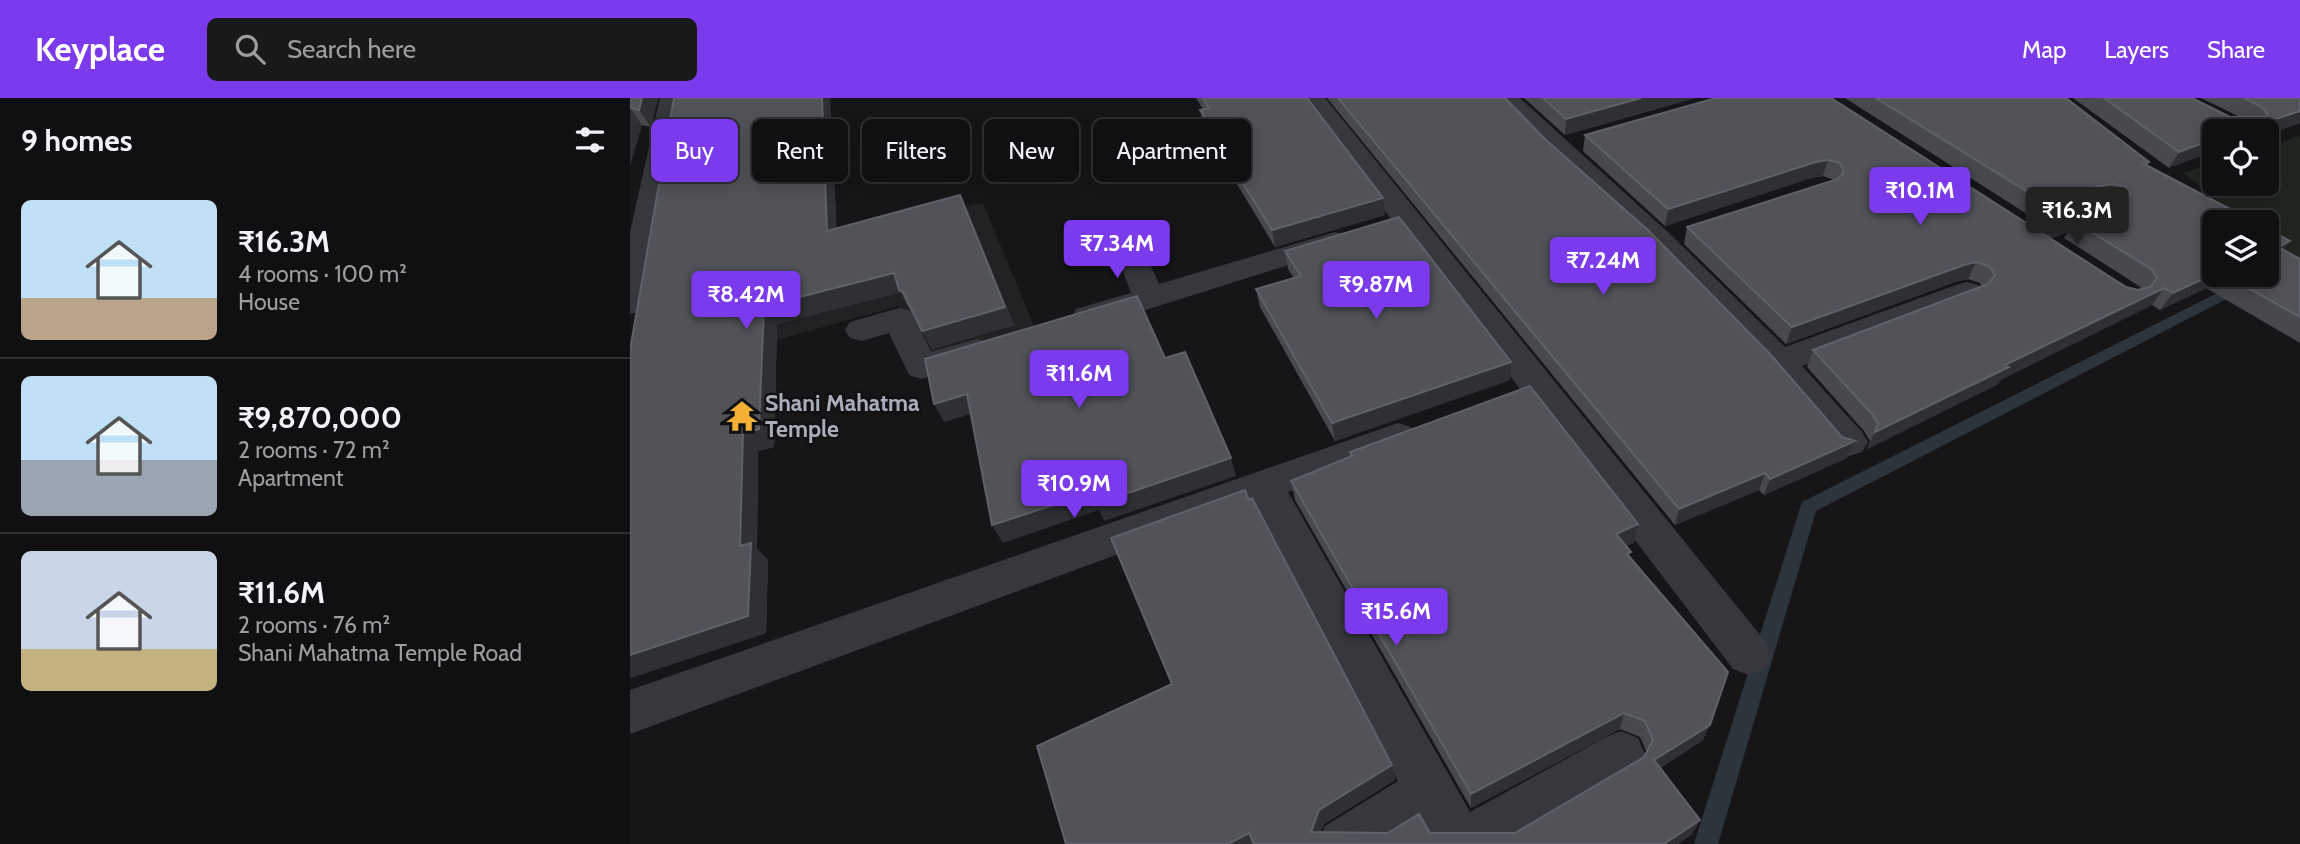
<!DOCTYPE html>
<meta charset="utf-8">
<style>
body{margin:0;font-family:Cabin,sans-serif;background:#19191b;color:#f1f3f6;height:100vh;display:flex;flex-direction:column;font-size:26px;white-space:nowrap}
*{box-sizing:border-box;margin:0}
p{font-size:23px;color:#9c9d9f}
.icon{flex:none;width:38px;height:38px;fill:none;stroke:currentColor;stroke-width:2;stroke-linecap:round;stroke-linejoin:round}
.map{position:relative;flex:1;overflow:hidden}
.sheet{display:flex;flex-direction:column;background:#101012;width:630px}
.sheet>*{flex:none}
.hud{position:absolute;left:21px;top:21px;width:665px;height:63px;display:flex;gap:14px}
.tools{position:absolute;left:1572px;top:21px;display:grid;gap:14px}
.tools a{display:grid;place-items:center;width:77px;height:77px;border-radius:10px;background:#101012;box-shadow:0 4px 18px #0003,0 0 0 2px #303032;font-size:35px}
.price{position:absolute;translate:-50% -60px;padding:0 16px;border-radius:7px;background:#7c3aed;color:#fff;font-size:23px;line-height:46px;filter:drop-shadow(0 2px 4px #0008)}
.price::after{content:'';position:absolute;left:50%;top:42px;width:21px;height:16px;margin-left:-10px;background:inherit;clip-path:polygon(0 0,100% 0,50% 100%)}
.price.current{background:#222;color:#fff}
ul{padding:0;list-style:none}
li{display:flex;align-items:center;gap:21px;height:175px;padding:0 21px}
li+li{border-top:2px solid #303032}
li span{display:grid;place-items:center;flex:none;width:196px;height:140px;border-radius:10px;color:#555}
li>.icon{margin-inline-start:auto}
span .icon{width:84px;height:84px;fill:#fffc;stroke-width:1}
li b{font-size:30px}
h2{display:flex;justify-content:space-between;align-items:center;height:84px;padding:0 21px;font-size:30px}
.chip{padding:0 24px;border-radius:10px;background:#101012;box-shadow:0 4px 18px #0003,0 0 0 2px #303032;font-size:24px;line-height:63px}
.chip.current{background:#7c3aed;color:#fff}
header{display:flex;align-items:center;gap:42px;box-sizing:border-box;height:98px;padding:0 35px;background:#7c3aed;color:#fff}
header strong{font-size:33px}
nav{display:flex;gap:38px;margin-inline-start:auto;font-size:24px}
.search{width:490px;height:63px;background:#19191b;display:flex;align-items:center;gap:18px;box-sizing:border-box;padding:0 24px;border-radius:10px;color:#9c9d9f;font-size:26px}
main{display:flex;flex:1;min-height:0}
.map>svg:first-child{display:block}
.built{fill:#222225}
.green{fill:#1e261f}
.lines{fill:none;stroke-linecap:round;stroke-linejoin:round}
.stream{fill:#2c353c;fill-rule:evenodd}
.street{fill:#37383d;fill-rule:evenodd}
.wall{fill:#47494d}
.shaded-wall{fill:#2f3033}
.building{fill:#525359;stroke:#5f6168;stroke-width:2}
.labels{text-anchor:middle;stroke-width:5;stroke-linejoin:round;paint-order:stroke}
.poi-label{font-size:23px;font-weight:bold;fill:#a8adb8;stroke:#111113;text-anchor:start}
</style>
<header>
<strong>Keyplace</strong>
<div class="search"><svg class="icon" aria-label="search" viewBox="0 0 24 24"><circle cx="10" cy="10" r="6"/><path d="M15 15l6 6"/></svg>Search here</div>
<nav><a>Map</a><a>Layers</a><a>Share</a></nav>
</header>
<main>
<section class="sheet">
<h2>9 homes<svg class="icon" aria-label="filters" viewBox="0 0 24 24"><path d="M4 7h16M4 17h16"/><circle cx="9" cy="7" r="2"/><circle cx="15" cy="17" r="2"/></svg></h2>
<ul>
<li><span style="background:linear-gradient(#bfe0f5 70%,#b9a48a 0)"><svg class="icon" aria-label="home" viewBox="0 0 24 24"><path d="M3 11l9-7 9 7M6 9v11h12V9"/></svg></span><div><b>₹16.3M</b><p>4 rooms · 100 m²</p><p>House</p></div></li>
<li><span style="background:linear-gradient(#bfe0f5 60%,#9aa5b1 0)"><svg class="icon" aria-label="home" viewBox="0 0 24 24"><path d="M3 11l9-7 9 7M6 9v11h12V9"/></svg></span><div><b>₹9,870,000</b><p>2 rooms · 72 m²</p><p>Apartment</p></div></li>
<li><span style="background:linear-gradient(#c9d6e8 70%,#c2b280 0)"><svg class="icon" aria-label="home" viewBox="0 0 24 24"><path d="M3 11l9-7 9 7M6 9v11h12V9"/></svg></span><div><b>₹11.6M</b><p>2 rooms · 76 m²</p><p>Shani Mahatma Temple Road</p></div></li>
</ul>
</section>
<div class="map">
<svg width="1670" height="746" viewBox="0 0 1670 746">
<rect width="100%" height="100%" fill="#161618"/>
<!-- built -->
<path class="built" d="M353,105L409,240L295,274L269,208L128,247L132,155Z"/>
<!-- green -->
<path class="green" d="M1670,38V167L1636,141V124H1616L1553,75L1584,65V86H1636V49Z"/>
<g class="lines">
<!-- stream -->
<path class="stream" d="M1609,184L1614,186L1616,189L1614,192L1186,413L1088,746H1064L1172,404Z"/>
<!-- street -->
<path class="street" d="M30,0H56L16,206L11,213L0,216V134Z
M669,0H695L1135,543L1142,557L1135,571L1119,577L1103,571Z
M862,0H890L1040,136L1155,249L1326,187L1337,184L1348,187L1353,194L1348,201L1172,268L1232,334L1238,344L1232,354L1219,358L1206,354L1137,272L1018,148Z
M1473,104L1483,107L1488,113L1483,119L1405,146L1394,143L1390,137L1394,131Z
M705,134L716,137L720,143L716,149L458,230L446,227L442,219L446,211L501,195L486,155L490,148L501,146L512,148L529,186Z
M269,210L281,213L301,254L347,241L359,244L364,252L359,260L291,281L279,277L259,235L232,243L220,240L215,232L220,224Z
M768,325L781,329L787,339L781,349L658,394L840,714L974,640L991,633L1008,640L1015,656L1008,672L883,746H801L791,726L760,746H687L695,728L768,683L624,406L0,636V592Z"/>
</g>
<!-- wall -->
<path class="wall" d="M0,0H28L21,29L12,27L0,67Z
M566,0H677L755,117L645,149L587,53L585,45L574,28L570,12L573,11Z
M697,0H875L1212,339L1225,343L1217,360L1134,397L1129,392L1045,427Z
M894,0H1065L935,37Z
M1086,0L1496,189L1508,192L1512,191L1509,188L1434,140L1444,123L1487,107L1485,105L1474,103L1454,106L1408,123L1215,0H1436L1519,64L1517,68L1584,177H1636V130L1660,143L1653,152L1670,161V245L1576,190L1530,212L1522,207L1372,281L1368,286L1237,351L1240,343L1234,333L1177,269L1183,252L1352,189L1350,185L1338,181L1325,184L1156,246L1054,146L1057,129L1204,82L1193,78L1181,80L1035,128L953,53L955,37Z
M1443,0H1562L1600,19H1610L1571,0H1670V25L1636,37V33H1584L1539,70Z
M338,115L384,227L302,251L281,211L279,210L271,194L147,226L144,349L128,353L127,451L138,462L136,535L0,580V252L207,130Z
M655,153L880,282L705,343L630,209L626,191L664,180L658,171Z
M720,354L1008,426L1004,445L996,448L1073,642L1030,670L1070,722L1062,736L1048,746H436L542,586L619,402L762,667L765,682L694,726L690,735H885L1014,659L1017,655L1010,639L990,631L841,710L665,402L661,383L720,358Z"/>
<!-- shaded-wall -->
<path class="shaded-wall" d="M12,0H28L21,29L9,12Z
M192,0H200L208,151L197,133Z
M1011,0H1065L935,37L936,21Z
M0,10L12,27L0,67Z
M1670,13V25L1636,37L1646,21Z
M1643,19L1634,33H1605Z
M1584,41V53L1539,70L1549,54Z
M1198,62L1193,78L1181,80L1035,128L1038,111L1186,64Z
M1484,86L1474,103L1454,106L1408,123L1417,106L1464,89Z
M330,97L384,227L302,251L292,233Z
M753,100L755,117L645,149L642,132Z
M1660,143L1647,160L1648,149Z
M1346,164L1338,181L1325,184L1156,246L1162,229L1334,167Z
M264,175L271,194L147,226L144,349L128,353L127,451L138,462L136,535L0,580V557L113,335L134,208Z
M1584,176L1586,177L1576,190L1530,212L1543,195Z
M1534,190L1522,207L1372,281L1368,286L1237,351L1245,334L1375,267Z
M881,264L880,282L705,343L702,325Z
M337,296L347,314L314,324L304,306Z
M1225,343L1217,360L1134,397L1140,381Z
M601,360L606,378L474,423L469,412L373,445L362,427L461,395Z
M1135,375L1129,392L1045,427L1049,411Z
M1008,426L1004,445L982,454L986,436Z
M994,615L990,631L841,710V696Z
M1080,627L1073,642L1018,677L1024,662Z
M762,667L765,682L694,726L686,746L681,734L689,712Z
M1070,722L1062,736L1048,746H1034Z
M619,735L624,746H598Z"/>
<!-- building -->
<path class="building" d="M0,0H12L9,12L0,10V11Z
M44,0H192L197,133L330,97L375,209L292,233L273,194L269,192L264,175L134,208L129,331L113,335L110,448L121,445L118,518L0,557V252Z
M573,0H677L753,100L642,132L583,37L586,36L570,12L579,10Z
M708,0H875L916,42L1019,133L1141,257L1212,339L1225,343L1140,381L1135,375L1049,411Z
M913,0H1011L936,21Z
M1086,0H1201L1496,189L1508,192L1520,189L1527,180L1521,171L1444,123L1494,105L1501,96L1495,89L1484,86L1464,89L1417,106L1246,0H1436L1519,64L1514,66L1625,124H1584V176L1543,195L1534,190L1375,267L1379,269L1245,334L1248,326L1242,316L1183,252L1358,186L1365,177L1359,168L1346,164L1334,167L1162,229L1057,129L1208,81L1214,74L1210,65L1198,62L1186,64L1038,111L955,37Z
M1474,0H1562L1600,19H1635L1638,17L1632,9L1614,0H1670V13L1646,21L1643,19L1605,33H1584V41L1549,54Z
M769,119L881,264L702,325L626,191L671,178L655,153Z
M1636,130L1660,143L1648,149L1670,161V219L1595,177H1636Z
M507,198L535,260L555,254L601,360L466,406L461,395L362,427L337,296L304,306L295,261Z
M900,288L1008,426L986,436L1001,454L997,456L1098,574L1080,627L1024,662L1070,722L1034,746H624L619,735L598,746H436L407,648L542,586L481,440L615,392L619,402L622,400L762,667L689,712L681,734L758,735L789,716L800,735H885L1014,659L1023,642L1015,623L994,615L841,696L661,383L722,358L720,354Z"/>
<!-- icons -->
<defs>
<symbol id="temple-bare" viewBox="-9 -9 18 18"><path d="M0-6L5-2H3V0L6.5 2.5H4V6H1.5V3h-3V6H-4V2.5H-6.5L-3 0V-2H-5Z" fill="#f2b134" stroke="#111113" stroke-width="2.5" paint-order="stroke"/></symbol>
</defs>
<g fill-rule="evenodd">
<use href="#temple-bare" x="90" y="296" width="44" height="44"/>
</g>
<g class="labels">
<!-- poi labels -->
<g class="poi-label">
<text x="135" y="313">Shani Mahatma<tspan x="135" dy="26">Temple</tspan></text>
</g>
</g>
</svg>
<div class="tools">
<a><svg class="icon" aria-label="locate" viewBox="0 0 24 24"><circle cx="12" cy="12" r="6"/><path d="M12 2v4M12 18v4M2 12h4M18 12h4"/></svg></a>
<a><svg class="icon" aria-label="layers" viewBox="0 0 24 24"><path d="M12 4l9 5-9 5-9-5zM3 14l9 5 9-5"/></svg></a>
</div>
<b class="price" style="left:1290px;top:129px">₹10.1M</b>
<b class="price current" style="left:1447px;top:149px">₹16.3M</b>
<b class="price" style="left:487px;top:182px">₹7.34M</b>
<b class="price" style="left:973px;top:199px">₹7.24M</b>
<b class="price" style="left:746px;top:223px">₹9.87M</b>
<b class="price" style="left:116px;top:233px">₹8.42M</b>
<b class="price" style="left:449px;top:312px">₹11.6M</b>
<b class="price" style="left:444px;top:422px">₹10.9M</b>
<b class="price" style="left:766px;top:550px">₹15.6M</b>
<div class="hud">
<a class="chip current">Buy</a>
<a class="chip">Rent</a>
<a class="chip">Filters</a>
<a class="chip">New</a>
<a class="chip">Apartment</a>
</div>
</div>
</main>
